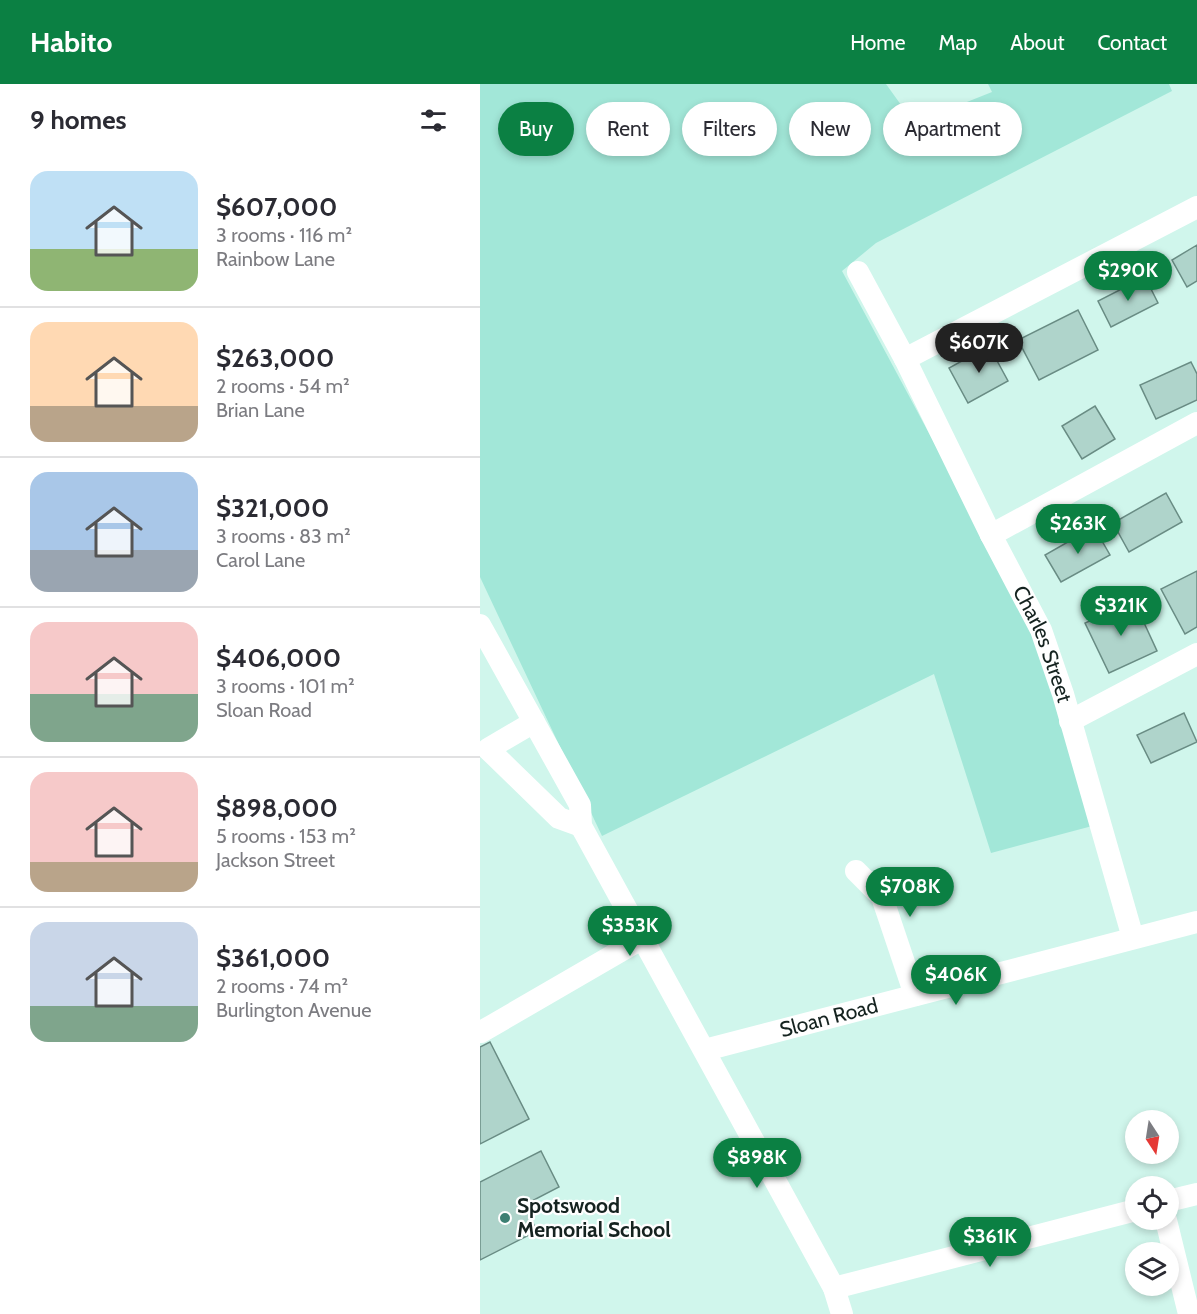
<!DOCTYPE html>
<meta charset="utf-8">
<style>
body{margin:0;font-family:Cabin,sans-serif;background:#f7f7f7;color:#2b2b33;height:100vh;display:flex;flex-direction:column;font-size:22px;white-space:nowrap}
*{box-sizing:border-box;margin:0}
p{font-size:20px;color:#7c7c81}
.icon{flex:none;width:33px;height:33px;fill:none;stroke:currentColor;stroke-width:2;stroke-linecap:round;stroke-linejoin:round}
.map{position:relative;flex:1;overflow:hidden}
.sheet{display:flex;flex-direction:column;background:#fff;width:480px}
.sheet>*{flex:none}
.banner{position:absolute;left:18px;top:18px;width:570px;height:54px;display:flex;gap:12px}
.needle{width:39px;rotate:168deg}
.controls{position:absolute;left:645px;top:1026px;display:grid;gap:12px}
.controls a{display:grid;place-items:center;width:54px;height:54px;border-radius:50%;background:#fff;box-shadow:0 3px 9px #0003;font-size:30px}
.price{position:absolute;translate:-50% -51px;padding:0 14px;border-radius:21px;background:#0b8043;color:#fff;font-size:20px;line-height:39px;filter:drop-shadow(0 2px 3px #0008)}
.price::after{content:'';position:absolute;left:50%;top:36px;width:18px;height:14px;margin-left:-9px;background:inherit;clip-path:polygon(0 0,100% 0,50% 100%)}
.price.current{background:#222;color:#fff}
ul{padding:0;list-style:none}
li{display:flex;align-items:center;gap:18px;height:150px;padding:0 30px}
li+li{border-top:2px solid #e1e1e2}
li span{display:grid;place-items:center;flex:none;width:168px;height:120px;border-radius:18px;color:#555}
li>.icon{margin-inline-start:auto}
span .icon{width:72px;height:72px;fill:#fffc;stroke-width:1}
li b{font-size:26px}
h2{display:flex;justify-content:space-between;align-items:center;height:72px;padding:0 30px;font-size:26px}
.pill{padding:0 21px;border-radius:27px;background:#fff;box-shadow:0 3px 9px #0003;font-size:21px;line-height:54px}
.pill.current{background:#0b8043;color:#fff}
header{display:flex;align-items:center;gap:36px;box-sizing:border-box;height:84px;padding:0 30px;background:#0b8043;color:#fff}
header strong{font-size:28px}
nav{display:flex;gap:33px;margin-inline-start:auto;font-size:21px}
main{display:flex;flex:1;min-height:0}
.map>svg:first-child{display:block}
.green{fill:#a2e7d8}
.building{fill:#afd4cb;stroke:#698c84;stroke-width:1.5}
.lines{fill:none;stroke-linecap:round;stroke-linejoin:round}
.minor{stroke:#fff;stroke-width:22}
.poi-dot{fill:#3c7f72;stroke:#fff;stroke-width:2}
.labels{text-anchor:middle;stroke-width:4.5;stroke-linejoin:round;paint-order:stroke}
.street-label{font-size:21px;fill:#152320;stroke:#fff}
.poi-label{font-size:21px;font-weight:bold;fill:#152320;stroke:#fff;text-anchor:start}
</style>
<header>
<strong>Habito</strong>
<nav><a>Home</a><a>Map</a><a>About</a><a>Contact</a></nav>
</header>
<main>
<section class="sheet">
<h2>9 homes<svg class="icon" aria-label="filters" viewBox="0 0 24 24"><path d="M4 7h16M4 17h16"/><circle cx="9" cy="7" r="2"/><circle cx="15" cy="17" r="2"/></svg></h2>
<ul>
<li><span style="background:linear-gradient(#bfe0f5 65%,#8fb573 0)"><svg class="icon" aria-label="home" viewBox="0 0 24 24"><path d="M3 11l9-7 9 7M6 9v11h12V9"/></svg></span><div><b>$607,000</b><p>3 rooms · 116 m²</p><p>Rainbow Lane</p></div></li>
<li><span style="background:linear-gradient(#ffd9b3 70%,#b9a48a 0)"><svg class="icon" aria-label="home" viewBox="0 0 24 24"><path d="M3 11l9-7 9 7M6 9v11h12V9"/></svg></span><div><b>$263,000</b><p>2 rooms · 54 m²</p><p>Brian Lane</p></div></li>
<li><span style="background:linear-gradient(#a9c7e8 65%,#9aa5b1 0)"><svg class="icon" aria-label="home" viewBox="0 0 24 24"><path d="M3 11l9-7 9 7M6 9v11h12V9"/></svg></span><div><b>$321,000</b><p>3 rooms · 83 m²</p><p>Carol Lane</p></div></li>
<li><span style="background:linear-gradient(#f6c9c9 60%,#7fa58c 0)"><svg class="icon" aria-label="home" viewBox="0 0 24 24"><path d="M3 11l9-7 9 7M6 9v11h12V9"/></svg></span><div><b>$406,000</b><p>3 rooms · 101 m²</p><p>Sloan Road</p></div></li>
<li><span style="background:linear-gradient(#f6c9c9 75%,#b9a48a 0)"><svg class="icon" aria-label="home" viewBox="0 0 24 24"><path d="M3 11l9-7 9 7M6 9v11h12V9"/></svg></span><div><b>$898,000</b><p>5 rooms · 153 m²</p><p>Jackson Street</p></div></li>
<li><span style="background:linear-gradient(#c9d6e8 70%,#7fa58c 0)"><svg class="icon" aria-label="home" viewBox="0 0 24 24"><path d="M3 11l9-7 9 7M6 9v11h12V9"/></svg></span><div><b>$361,000</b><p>2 rooms · 74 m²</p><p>Burlington Avenue</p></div></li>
</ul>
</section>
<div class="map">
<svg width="717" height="1230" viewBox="0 0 717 1230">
<rect width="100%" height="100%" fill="#d0f6ec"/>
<!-- green -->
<path class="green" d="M0,0H406L434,39L512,8L508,0H689L692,7L396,159L362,187L562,560L616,741L511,769L454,590L122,752L0,493Z"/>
<!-- building -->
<path class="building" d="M717,161V197L707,203L692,176Z
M665,193L678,219L631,243L618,217Z
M598,226L618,266L559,296L538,256Z
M509,262L528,297L488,319L469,284Z
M711,278L717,290V316L676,335L660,301Z
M615,322L635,355L602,375L582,342Z
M686,409L702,438L649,468L633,439Z
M614,443L630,471L581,498L565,471Z
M717,487V543L705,550L681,505Z
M654,517L677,567L629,589L605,539Z
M704,629L717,658L671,679L657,651Z
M10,958L49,1035L0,1060V963Z
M61,1067L79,1103L44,1121L57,1147L0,1176V1098Z"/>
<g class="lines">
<!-- minor -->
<g class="minor">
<path id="s1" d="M378,188L425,275L511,451L561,546L583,610L653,854"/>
<path d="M425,275L717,123"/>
<path d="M511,451L717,339"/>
<path d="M0,541L100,721L101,742L354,1204L362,1230"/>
<path d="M590,637L717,570"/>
<path d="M54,638L8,665L79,734L101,742"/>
<path d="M376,787L402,813L435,911"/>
<path d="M1,948L163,854"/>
<path id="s2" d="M225,966L717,838"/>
<path d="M688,1117L717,1110"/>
<path d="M686,1136L709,1230"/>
<path d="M354,1204L656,1126"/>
</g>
</g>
<!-- markers -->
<circle class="poi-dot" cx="25" cy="1134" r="6"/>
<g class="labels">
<!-- street labels -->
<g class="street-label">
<text dy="7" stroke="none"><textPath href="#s1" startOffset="416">Charles Street</textPath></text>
<text dy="7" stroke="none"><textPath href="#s2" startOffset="128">Sloan Road</textPath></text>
</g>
<!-- poi labels -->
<g class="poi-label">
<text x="37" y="1129">Spotswood<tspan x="37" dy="24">Memorial School</tspan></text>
</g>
</g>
</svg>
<div class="controls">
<a><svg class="needle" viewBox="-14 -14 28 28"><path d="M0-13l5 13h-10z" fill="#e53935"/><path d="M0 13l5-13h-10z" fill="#7c7c81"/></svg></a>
<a><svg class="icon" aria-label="locate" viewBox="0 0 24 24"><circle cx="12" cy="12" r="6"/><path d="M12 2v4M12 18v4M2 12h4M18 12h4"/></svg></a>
<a><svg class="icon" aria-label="layers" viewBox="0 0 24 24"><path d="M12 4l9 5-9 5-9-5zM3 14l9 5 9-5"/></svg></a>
</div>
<b class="price" style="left:648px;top:218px">$290K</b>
<b class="price current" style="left:499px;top:290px">$607K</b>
<b class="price" style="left:598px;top:471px">$263K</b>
<b class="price" style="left:641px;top:553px">$321K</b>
<b class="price" style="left:430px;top:834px">$708K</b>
<b class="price" style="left:150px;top:873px">$353K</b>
<b class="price" style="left:476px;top:922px">$406K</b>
<b class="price" style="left:277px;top:1105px">$898K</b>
<b class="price" style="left:510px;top:1184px">$361K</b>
<div class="banner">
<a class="pill current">Buy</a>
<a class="pill">Rent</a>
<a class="pill">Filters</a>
<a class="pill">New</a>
<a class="pill">Apartment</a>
</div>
</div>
</main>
